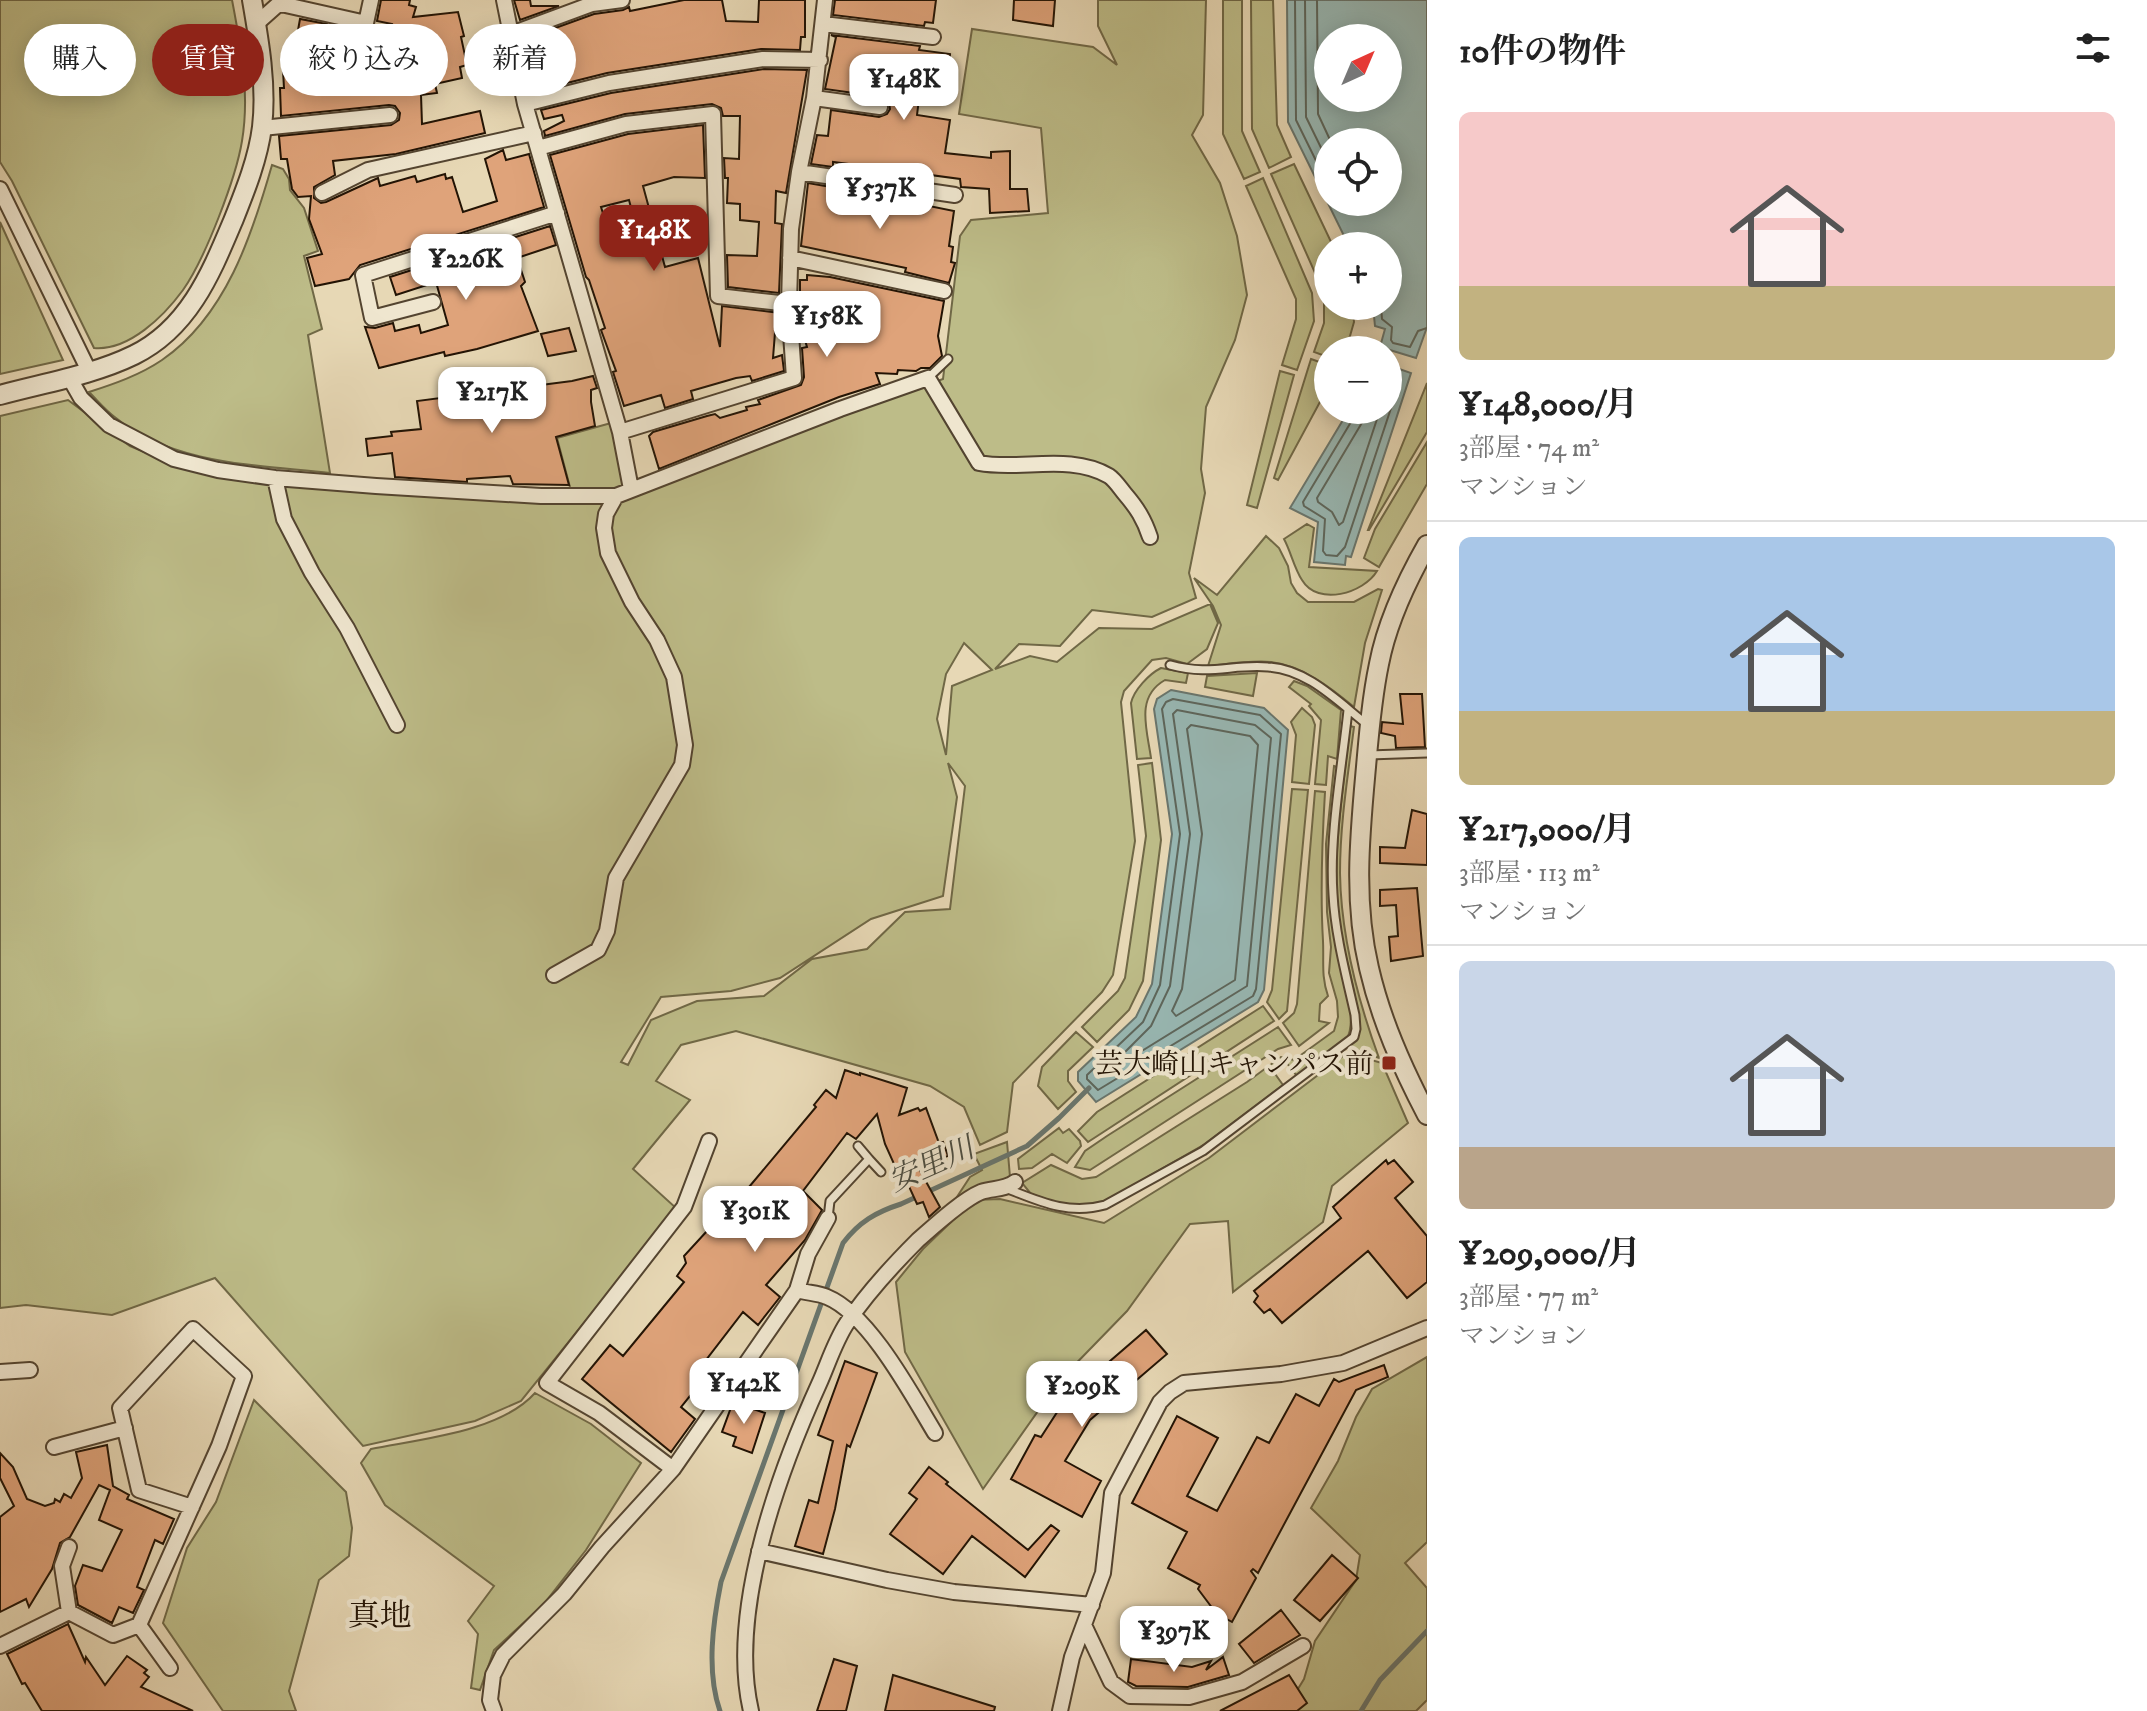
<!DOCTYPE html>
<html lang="ja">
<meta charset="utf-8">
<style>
body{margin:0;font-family:"IM FELL DW Pica","Noto Serif JP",serif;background:#f2f2f2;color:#222;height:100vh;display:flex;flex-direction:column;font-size:30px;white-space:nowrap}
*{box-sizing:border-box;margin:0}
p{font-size:26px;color:#767676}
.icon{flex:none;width:44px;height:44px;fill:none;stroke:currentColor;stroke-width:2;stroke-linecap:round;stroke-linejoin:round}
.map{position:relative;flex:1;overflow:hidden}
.details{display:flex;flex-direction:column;background:#fff;width:720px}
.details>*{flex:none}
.top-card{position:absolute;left:24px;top:24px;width:760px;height:72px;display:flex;gap:16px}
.needle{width:52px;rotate:44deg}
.tools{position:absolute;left:1314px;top:24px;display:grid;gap:16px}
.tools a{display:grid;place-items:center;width:88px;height:88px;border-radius:50%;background:#fff;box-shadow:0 4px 20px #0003;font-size:40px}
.price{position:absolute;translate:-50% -68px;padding:0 18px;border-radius:16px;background:#fff;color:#222;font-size:26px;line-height:52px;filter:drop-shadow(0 2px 4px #0008)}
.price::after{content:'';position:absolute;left:50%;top:48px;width:24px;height:18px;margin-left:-12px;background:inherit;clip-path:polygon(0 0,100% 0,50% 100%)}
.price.active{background:#8f2418;color:#fff}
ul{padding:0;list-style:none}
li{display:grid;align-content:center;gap:16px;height:424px;padding:0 32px}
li+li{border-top:2px solid #e0e0e0}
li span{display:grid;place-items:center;height:248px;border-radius:12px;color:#555}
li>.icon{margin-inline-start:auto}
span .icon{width:144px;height:144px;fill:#fffc;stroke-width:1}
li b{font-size:34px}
h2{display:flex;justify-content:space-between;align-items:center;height:96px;padding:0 32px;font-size:34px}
.chip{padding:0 28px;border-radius:36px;background:#fff;box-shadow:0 4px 20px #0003;font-size:28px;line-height:72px}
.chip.active{background:#8f2418;color:#fff}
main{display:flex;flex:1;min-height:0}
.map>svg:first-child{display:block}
.green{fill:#bdbc88;stroke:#706846;stroke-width:2;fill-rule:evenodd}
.water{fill:#98b8b4;stroke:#69766e;stroke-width:2;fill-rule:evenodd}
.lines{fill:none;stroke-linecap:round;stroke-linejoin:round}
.shore{stroke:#5d665c;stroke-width:2}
.stream{stroke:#69766e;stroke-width:5}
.building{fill:#dfa37a;stroke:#221304;stroke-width:2;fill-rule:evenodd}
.service-casing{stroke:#534430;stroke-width:11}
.minor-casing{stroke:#534430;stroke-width:18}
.tertiary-casing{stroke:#534430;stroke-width:22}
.service{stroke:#efe6cf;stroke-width:7}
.minor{stroke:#efe6cf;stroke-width:14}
.tertiary{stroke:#efe6cf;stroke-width:18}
.poi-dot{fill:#8f2418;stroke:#efe6cf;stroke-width:3}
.labels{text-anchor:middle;stroke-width:8;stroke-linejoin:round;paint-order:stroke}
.poi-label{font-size:28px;fill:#221304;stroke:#efe6cf;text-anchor:end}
.water-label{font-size:30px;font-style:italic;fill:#4b4d42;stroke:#efe6cf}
.quarter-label{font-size:32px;fill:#221304;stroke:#efe6cf}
</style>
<main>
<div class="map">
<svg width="1427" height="1711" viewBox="0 0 1427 1711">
<rect width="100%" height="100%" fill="#e7d8b5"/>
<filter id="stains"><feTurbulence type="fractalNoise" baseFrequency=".0025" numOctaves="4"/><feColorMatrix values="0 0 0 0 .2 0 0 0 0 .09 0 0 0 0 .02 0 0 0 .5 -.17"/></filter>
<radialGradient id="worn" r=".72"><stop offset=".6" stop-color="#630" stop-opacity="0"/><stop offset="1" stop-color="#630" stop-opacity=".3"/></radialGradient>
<!-- green -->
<path class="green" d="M0,0H232C241,47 250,93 242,141C236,178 205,259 183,290C164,316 129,351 94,348L12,181L0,162Z
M1098,0H1206L1203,115L1192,135L1220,183L1237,236L1247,295L1235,340L1206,407L1201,469L1205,493L1189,573L1196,598L1152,617L1092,610L1060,646L1019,644L995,669L1030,656L1057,662L1099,628L1152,629L1210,604L1218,623L1207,649L1187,664L1166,658L1152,660L1124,691L1121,702L1135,841L1113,975L1102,992L1013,1083L1007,1132L980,1145L964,1107L930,1086L736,1031L681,1045L656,1081L690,1100L633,1169L676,1208L655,1235L521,1401L475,1421L363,1446L215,1278L112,1315L26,1305L0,1308V416L68,400L130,446L176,465L264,484L493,500L609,502L943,379L960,236L971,220L1048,213L1041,128L959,114L972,29L1093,47L1117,65L1098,26ZM964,643L992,670L952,686L946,755L937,719L946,674ZM948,763L965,786L950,909L905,912L867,949L812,959L764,996L697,1001L651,1020L628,1065L621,1062L661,997L731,991L780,978L871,919L943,896L957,797Z
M1223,0H1242V131L1260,172L1244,179L1223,134Z
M1251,0H1273L1277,125L1291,157L1269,168L1252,129Z
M1294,164L1333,246H1328V306H1352L1354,322L1346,350H1328V357L1314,352L1324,323V293L1271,174Z
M272,165L283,169L289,179L290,190L304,208L318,251L304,256L322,329L308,335L330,473C260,465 173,465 116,418C106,411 98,401 89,392C114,384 140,375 162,360C226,316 252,235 272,165Z
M1263,178L1312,293L1314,321L1297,370L1282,365L1296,319V299L1246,186Z
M0,222L63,360L0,374Z
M1311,359L1328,365V387L1278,480L1274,478Z
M1280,371L1294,375L1257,508L1247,505Z
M1427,383V432L1369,530H1368Z
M611,423L625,483L618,489L571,491L557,438Z
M1427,442V484L1379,567L1364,558L1375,529Z
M1307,524L1314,528L1309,567L1377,571C1364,593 1318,607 1302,580C1294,568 1291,552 1284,539Z
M1266,536L1279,548L1288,566L1291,583L1297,593L1308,602H1354L1378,589L1382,590L1365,643L1354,707C1330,687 1303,666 1271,662C1251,660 1228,664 1208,666L1221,625L1213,606L1194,578L1217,595Z
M1161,668L1188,673L1186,683L1165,680C1135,697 1147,729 1151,758L1137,759L1131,703C1134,690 1149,674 1161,668Z
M1257,673L1253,696L1205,687L1207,676Z
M1294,681L1307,686L1341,710L1337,759L1328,756L1326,785L1315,784L1321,720L1309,706L1311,704L1289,687Z
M1302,708L1312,717L1315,725L1309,784L1292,782L1296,735L1291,722Z
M1350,726L1354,727C1348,775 1340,824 1340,873C1341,937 1357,998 1379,1058L1349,1048C1370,1022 1344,961 1340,929C1330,862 1343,793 1350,726Z
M1152,763L1161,840L1143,981L1129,1010L1097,1042L1082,1027L1118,991L1125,978L1146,836L1138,765Z
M1334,766L1337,767C1332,824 1323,882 1335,938C1340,962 1360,1020 1346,1040L1297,1076L1286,1062L1273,1071L1283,1085L1205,1144L1107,1200L1089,1206L1063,1205L1031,1194L1022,1183L1051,1165L1082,1179L1096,1177L1247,1082L1281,1057L1294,1060L1334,1031L1338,1017L1337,1001L1329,973L1331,947L1327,912L1326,844Z
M1292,789L1308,790L1288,1001L1287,1011L1279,1019L1267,1002L1272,990Z
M1315,791L1325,792C1322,842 1320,891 1323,941C1324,961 1321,976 1328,996L1320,1004L1319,1021L1329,1023L1299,1046L1283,1023L1294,1013L1297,1004Z
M1263,1006L1274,1021L1088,1142L1078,1131L1097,1112Z
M1278,1027L1291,1045L1278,1049L1090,1170L1075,1167L1085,1151L1107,1136Z
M1076,1032L1093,1047L1068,1071V1081L1076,1092L1058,1109L1038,1086L1042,1067Z
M1347,1053L1382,1063L1408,1123L1332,1186L1323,1222L1233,1292L1228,1221L1190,1224L1127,1311L1060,1380L983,1489L905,1352L896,1282L923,1249L974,1200L1000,1199L1104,1223L1209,1158Z
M1059,1128L1063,1133L1069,1129L1080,1141L1081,1146L1067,1163L1052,1154L1032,1168L1019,1169L1018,1159Z
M1007,1142L1010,1177L1006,1183L953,1203L970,1177L982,1170L974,1154Z
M1427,1357V1542L1405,1563L1427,1588V1700L1416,1711H1261L1293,1697L1304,1679L1315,1641L1356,1580L1360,1555L1311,1508L1338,1461L1356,1417L1372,1389Z
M535,1393L591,1424L641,1463L586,1550L543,1605L494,1650L480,1690L471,1688L478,1634L468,1621L494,1586L385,1505L361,1463L371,1449C421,1439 500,1432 535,1393Z
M254,1400L346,1492L352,1528L349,1556L319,1580L289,1691L296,1711H223L163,1623L187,1548L216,1502Z"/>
<!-- water -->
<path class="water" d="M1287,0H1427V327L1416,358L1380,347L1385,329L1375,326L1373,306H1388V246H1349L1288,122ZM1328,38H1388V98H1328ZM1328,142H1388V202H1328Z
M1388,365L1411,373L1351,557L1346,556L1345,565L1314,562L1318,522L1290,508L1349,410H1388Z
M1171,690L1264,708L1288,730L1264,990L1258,1002L1096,1102L1078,1081V1072L1136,1017L1152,984L1172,834L1154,709L1157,699Z"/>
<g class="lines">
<!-- shore -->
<path class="shore" d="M1295,0L1296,120L1328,185
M1305,0L1306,117L1328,162
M1317,0L1318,114L1331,142
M1381,306L1382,319L1392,327L1391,340L1393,343L1410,347L1418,331L1427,328
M1355,410L1354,417L1303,502L1304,506L1325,519L1323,551L1326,555L1337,556L1345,547L1400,381L1398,377L1388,373
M1365,410L1363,421L1317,498L1318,502L1332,512L1339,525L1343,522L1380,410
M1173,699L1260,715L1281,734L1256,989L1253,996L1098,1090L1087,1079V1075L1143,1022L1160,985L1180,834L1162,709L1166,702Z
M1177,710L1255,725L1271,738L1247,986L1124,1062L1121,1056L1151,1026L1170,986L1190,834L1173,714Z
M1191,725L1250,736L1258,745L1235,980L1176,1016L1172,1011L1182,989L1202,834L1187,729Z"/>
<!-- stream -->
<path class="stream" d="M720,1711C706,1671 713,1622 721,1582L843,1243C859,1222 876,1212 901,1204L1027,1146L1059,1118L1089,1088
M1361,1711L1380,1680L1427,1631"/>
</g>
<!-- building -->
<path class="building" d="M381,0H410L409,5L416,7L413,17L458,12L464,36L461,37L467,65L460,67L462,78L435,84L437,93L421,95L422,124L480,111L485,133L396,154L333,161L335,175L314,187V198L321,203L326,202L378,178L380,186L415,176L417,182L445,174L446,179L452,177L463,212L497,201L485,159L503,150L506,160L529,154L544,207L360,265L349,279L315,286L307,258L322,254L309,219L311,196L298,197L292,189L287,159H281L279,136L391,125L399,120L400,113L395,106L389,105L281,116L280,88H284L282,53H294L300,19L327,24L318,60L327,59V65L344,64L346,68H355L356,75L380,74L392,24L377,21Z
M514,0H530L531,6H559L520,20Z
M684,0H722L726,21L758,22L759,0H805V37H801L800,50L761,49L607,73L535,91L522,40L594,14L623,10L629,7L630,11Z
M835,0H936L933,23L925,22L924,26L833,15Z
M1014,0H1055L1053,26L1013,20Z
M831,35L920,46L919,50L950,54L948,78L922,75L917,115L950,120L945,153L991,158V152L1010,151V189H1027L1029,211L990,213L989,189L961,187L960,179L833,162V167L811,164L817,135L828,136L831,110L879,117L887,114L890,109L889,103L882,97L825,89L836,37Z
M764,69L807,70L786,193L776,191L775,223L782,224L779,293L728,287L727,255L757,256L759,222L740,220V204L727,203L728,178H725L724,158L739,159L740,116H723L721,108L712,104L625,114L545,136L544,131L564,121L562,115L544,119L541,110L611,93Z
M703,125L705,178L674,177L643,186L665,267L698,258L720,347L722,306L780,313V320H776L773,358L782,355L784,371L752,381L750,376L736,378L691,391L693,399L665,408L661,395L624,406L613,372L616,371L601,330L605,328L589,280L586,277L550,155L628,134ZM629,200L636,227L610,235L601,207Z
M808,183L831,187L830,191L900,197V199L924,202V205L954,211L949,246L953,247L951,262L955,263L949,283L905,272L906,268L801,246Z
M550,226L556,245L517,258L525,282L521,286L538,331L477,349L445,356L444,352L379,368L365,327L375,328L393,323L395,331L419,325L421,333L448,325L436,282L396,295L390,277Z
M807,275L830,277L944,301L938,336L942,356L930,368H921L916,371L898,370L897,374L876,373L880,384L839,397L659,469L649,436L653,432L707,416L715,414L720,418L747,410L746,407L760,404L758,400L801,385L804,377L802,348L807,347L800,323V280H807Z
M569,328L576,351L548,356L541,334Z
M593,376L597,388L591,390V402L595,426L556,437L569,485L513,484L510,476L467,479V482L395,477L392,453L368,456L366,439L392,436L391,432L421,429L417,401L572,381Z
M1400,694H1422L1425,747L1396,748L1395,736L1381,733L1382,722L1403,724Z
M1412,810L1427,814V865L1380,863V847L1405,848Z
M1417,888L1423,956L1391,961L1389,937L1398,936L1396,905L1380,906V890Z
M845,1070L860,1075V1073L907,1088L899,1115L918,1108L920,1111L926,1108L939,1143L943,1142L948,1156L918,1167L940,1207L929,1217L923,1202L917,1204L907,1182L903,1184L885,1144L877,1114L856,1139L847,1133L803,1191L822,1210L805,1240L766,1285L780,1297L758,1325L743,1312L703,1364L710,1371L681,1407L695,1419L671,1452L582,1379L610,1345L623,1356L684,1282L677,1276L686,1263L684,1256L707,1231L713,1230L816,1107L814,1105L826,1090L836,1098Z
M1386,1160L1388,1164L1394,1160L1413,1182L1395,1198L1427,1236V1282L1407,1298L1368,1251L1282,1323L1270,1309L1264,1313L1254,1302L1258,1296L1254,1291L1341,1218L1333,1207Z
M1146,1330L1167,1354L1090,1420L1065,1461L1101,1481L1082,1517L1011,1479L1035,1435L1041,1437L1065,1400Z
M845,1361L877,1373L850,1447L847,1445L835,1509L823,1554L795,1546L809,1500L818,1503L833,1441L818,1435Z
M1384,1365L1388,1377L1356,1390L1258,1573L1253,1569L1251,1571L1256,1578L1232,1622L1216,1613L1198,1589L1200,1585L1168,1568L1187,1532L1132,1503L1177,1416L1218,1438L1187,1496L1217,1511L1257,1437L1269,1443L1296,1394L1319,1406L1334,1379L1339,1382Z
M733,1402L765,1413L752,1453L733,1446L736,1437L722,1432Z
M107,1445L113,1486L129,1495L127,1499L174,1519L163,1544L155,1540L137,1587L144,1590L133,1613L119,1607L112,1623L78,1605L75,1586L83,1565L102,1571L122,1530L99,1520L110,1490L99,1485L70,1537L60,1543L52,1569L29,1607L26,1599L0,1612V1517L14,1506L0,1478V1453L13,1467L27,1499L45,1506L54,1503L55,1499L60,1502L64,1494L71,1498L82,1478L76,1452Z
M929,1467L948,1482L946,1484L1028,1550L1051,1525L1059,1531L1025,1577L972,1536L943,1574L890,1534L917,1499L909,1493Z
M1332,1555L1358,1578L1320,1621L1294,1600Z
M1281,1610L1300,1635L1254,1663L1239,1644Z
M68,1624L85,1662L86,1657L105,1685L127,1656L147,1670L144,1673L149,1677L141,1687L193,1711H42L25,1683L22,1684L7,1654Z
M1223,1657L1229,1675L1188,1687L1136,1686L1128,1682L1131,1659L1192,1667L1211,1661L1206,1670Z
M834,1659L857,1666L846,1711H817Z
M893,1675L995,1707L994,1711H885Z
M1289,1675L1307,1703L1297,1711H1220Z"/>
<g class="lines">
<defs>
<path id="service" d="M928,378L948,359
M1170,665C1211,676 1231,664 1268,667C1308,669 1339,703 1369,726
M1369,755L1427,753
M858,1146L869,1159
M1008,1189C1041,1202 1069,1215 1105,1205L1203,1151L1354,1037L1356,1029L1355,1015C1346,975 1335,934 1333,894C1329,836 1342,767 1348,710
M828,1218L830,1201L869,1159L881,1172"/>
<path id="minor" d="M504,0L525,104L620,432L631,489
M281,4L366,23L371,0
M256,24L283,0
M823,24L933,37
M511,34L592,4L622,0
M814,98L880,107
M525,104L609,83L763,59L820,60
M262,128L390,115
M538,148L626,124L713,114L718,296L789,304
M799,172L955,195
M0,189L89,371
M322,193L368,170L534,133
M790,258L944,291
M433,302L372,318L363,275L557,213
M69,377L81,398L109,425L174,459L218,470L275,478L376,486L541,496H616L840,409L928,378L979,463C1020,471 1070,453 1109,476C1115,480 1120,488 1125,494C1137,508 1144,519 1150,537
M620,432L794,378L789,304L791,229L799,172L814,98L825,0
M275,478L284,519L312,573L347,628L397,725
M554,975L598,950L607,931L616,878L682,765L685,745L674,677L657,640L632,602L608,553L604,528L606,514L616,496
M797,1290L808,1254L828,1218
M0,1372L30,1370
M54,1447L125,1428
M673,1469L599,1413L547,1383L684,1207L709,1141
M69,1547L62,1566L69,1612
M759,1551L887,1580L954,1592L1092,1605
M139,1625L170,1668
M1084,1625L1111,1682L1130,1696L1189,1697L1242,1682L1303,1646
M0,1646L69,1612L113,1635L139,1625L219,1446L244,1376L193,1329L120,1408L139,1490L192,1507
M494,1711L490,1700L493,1675L503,1655L564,1594L602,1547L673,1469L797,1290C807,1293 818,1293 827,1297C869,1314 912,1395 935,1433
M751,1711C728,1612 778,1474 819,1384C828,1364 835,1341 847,1323C867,1293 893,1265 918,1240C934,1226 962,1200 981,1192C993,1188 1004,1190 1015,1182
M1060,1711L1072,1657L1103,1573L1112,1493L1160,1402L1170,1392L1184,1383L1281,1374L1343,1363L1427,1328"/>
<path id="tertiary" d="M0,395C44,383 93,375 134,355C189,328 211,273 233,221C245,191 258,159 262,127C267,86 259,40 252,0
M1427,545C1406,582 1387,622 1379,664C1372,697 1369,732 1366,767C1360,833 1353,901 1369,968C1381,1020 1402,1067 1427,1115"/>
</defs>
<!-- service casing -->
<use href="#service" class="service-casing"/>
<!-- minor casing -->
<use href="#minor" class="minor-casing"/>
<!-- tertiary casing -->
<use href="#tertiary" class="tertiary-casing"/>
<!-- service -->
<use href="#service" class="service"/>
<!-- minor -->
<use href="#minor" class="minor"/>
<!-- tertiary -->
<use href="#tertiary" class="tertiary"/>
</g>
<!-- markers -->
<rect class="poi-dot" x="1381" y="1055" width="16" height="16" rx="4"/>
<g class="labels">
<!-- poi labels -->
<g class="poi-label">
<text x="1373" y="1073">芸大崎山キャンパス前</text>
</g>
<!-- water labels -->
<g class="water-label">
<text transform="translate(931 1164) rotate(-24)" y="10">安里川</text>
</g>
<!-- quarter labels -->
<g class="quarter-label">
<text x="380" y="1626">真地</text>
</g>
</g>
<rect width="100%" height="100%" filter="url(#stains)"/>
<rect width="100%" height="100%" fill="url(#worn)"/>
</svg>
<div class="tools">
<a><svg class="needle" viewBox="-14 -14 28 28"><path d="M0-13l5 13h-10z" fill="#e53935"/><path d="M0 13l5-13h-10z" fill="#767676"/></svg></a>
<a><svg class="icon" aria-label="locate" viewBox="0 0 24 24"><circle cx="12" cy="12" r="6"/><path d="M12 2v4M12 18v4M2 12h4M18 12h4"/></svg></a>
<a>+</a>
<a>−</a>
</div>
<b class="price" style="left:904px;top:122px">¥148K</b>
<b class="price" style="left:880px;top:231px">¥537K</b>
<b class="price active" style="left:654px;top:273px">¥148K</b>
<b class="price" style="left:466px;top:302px">¥226K</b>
<b class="price" style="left:827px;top:359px">¥158K</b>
<b class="price" style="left:492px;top:435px">¥217K</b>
<b class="price" style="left:755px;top:1254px">¥301K</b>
<b class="price" style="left:744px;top:1426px">¥142K</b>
<b class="price" style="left:1082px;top:1429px">¥209K</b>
<b class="price" style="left:1174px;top:1674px">¥397K</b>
<div class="top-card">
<a class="chip">購入</a>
<a class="chip active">賃貸</a>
<a class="chip">絞り込み</a>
<a class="chip">新着</a>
</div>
</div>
<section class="details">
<h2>10件の物件<svg class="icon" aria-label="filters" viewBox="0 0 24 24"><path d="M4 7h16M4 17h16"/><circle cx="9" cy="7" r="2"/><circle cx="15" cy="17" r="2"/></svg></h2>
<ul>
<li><span style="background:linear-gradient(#f6c9c9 70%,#c2b280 0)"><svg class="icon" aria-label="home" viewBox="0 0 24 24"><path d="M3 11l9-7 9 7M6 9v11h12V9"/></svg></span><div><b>¥148,000/月</b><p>3部屋 · 74 m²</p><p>マンション</p></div></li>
<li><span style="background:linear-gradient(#a9c7e8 70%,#c2b280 0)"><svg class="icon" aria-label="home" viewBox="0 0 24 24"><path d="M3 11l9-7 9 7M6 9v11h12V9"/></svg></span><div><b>¥217,000/月</b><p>3部屋 · 113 m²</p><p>マンション</p></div></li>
<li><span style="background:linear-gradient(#c9d6e8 75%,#b9a48a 0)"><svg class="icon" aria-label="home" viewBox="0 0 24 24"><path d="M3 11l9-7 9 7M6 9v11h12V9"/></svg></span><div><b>¥209,000/月</b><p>3部屋 · 77 m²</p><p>マンション</p></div></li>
</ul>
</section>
</main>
